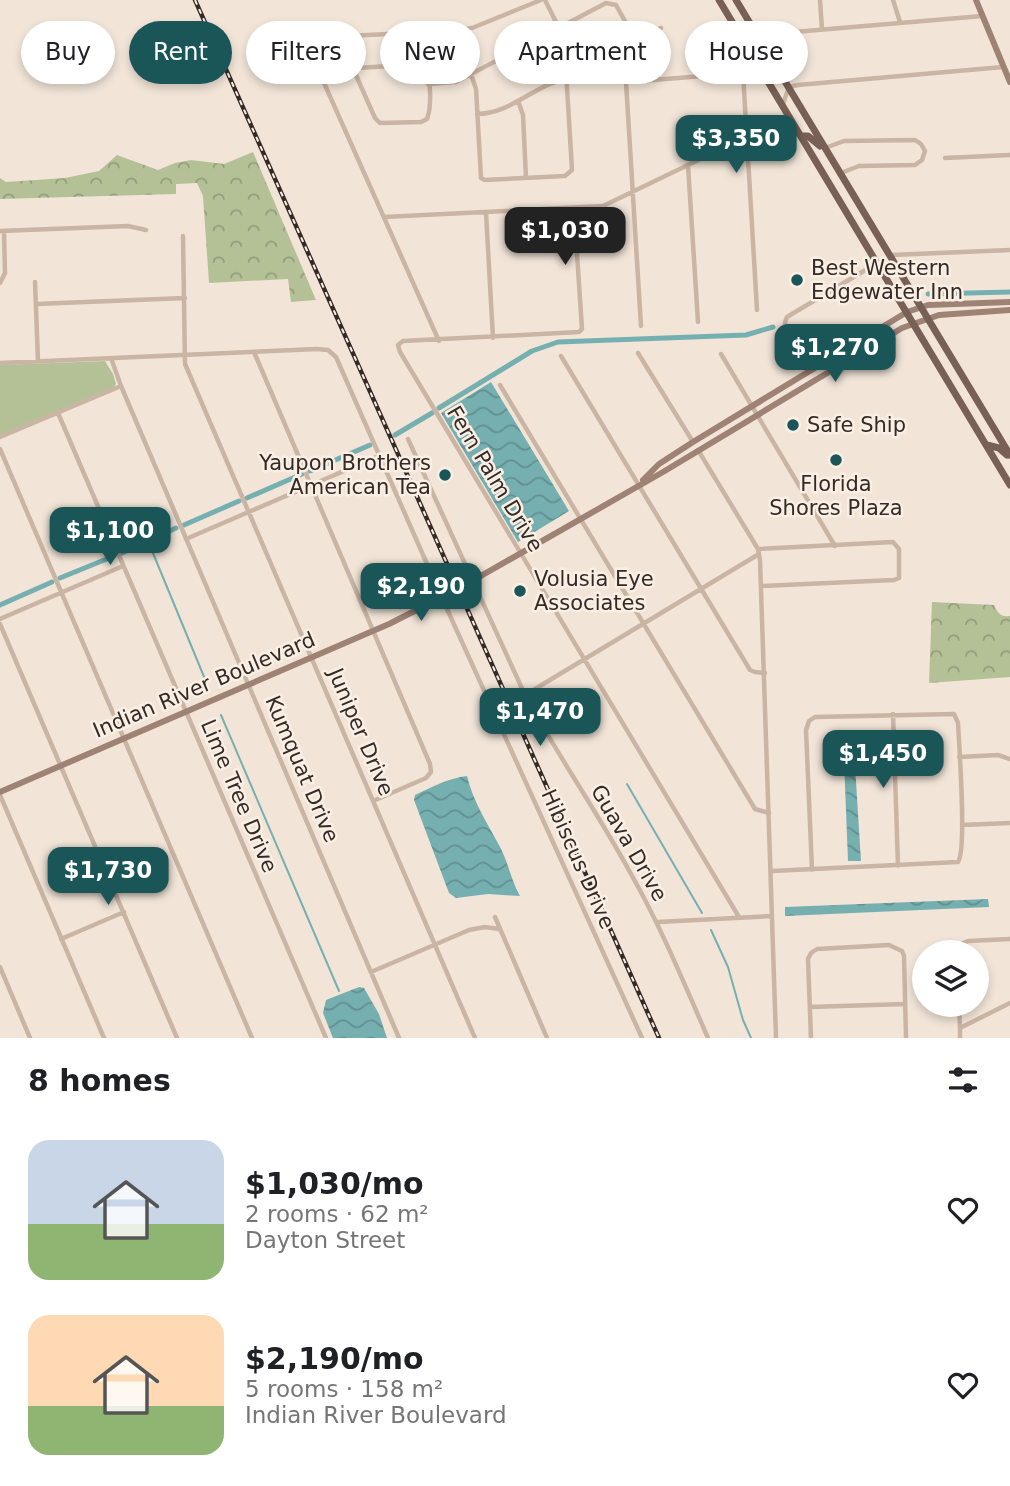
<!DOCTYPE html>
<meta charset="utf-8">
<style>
body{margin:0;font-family:"DejaVu Sans",sans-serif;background:#f2f2f2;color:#202124;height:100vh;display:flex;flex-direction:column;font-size:26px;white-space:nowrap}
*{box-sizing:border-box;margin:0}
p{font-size:23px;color:#757577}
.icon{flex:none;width:38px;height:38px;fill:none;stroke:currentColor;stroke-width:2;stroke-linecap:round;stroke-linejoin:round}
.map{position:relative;height:1038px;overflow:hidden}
.panel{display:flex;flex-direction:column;background:#fff;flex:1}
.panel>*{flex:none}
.hud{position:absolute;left:21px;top:21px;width:970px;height:63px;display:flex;gap:14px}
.controls{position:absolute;left:912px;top:940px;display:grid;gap:14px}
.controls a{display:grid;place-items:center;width:77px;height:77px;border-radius:50%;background:#fff;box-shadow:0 4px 10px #0003;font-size:35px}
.price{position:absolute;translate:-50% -60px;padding:0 16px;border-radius:14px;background:#1a5558;color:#fff;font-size:23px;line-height:46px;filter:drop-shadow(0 2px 4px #0008)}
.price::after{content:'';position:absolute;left:50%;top:42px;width:21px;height:16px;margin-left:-10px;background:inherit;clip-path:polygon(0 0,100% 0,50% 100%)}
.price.active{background:#222;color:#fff}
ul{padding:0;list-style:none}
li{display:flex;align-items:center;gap:21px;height:175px;padding:0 28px}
li span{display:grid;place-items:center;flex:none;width:196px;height:140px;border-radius:21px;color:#555}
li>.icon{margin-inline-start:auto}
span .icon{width:84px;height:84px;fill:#fffc;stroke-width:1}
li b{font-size:30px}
h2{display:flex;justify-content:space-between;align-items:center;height:84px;padding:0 28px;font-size:30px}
.tag{padding:0 24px;border-radius:32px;background:#fff;box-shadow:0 4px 10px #0003;font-size:24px;line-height:63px}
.tag.active{background:#1a5558;color:#fff}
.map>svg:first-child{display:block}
.green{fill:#b4c197}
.forest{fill:url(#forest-crowns)}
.water{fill:url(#water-waves)}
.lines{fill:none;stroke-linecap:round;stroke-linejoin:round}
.stream{stroke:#76afb0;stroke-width:2}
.canal{stroke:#76afb0;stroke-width:5}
.street{stroke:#cab4a3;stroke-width:4.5}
.secondary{stroke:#9e8375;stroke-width:6}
.primary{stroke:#786056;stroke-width:7}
.rail-casing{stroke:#352a26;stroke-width:4.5}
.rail{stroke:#faefe4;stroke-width:2;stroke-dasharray:5;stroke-linecap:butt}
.poi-dot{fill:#1a5558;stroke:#faefe4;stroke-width:2.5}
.labels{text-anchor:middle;stroke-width:5;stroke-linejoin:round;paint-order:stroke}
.poi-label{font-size:21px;fill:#352a26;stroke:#faefe4;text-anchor:start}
.street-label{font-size:21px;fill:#352a26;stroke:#faefe4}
</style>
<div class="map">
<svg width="1010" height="1038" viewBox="0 0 1010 1038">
<defs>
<pattern id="forest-crowns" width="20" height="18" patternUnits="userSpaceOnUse" patternTransform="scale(1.75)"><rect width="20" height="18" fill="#b4c197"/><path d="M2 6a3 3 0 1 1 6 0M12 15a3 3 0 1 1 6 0" fill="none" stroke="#939d7b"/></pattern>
<pattern id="water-waves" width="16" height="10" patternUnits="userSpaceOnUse" patternTransform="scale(1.75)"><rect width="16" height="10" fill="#76afb0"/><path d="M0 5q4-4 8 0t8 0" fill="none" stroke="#628f8f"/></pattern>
</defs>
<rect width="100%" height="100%" fill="#f2e5d8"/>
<!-- green -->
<path class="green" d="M105,361L113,374L116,384L114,387L0,435V365Z"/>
<!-- forest -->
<path class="forest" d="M253,152L316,300L291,302L288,279L209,283L203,196L197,183L176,184V194L0,199V178L6,182L65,178L99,171L117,155L158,170L175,163L191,160L224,164Z
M932,602L994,605C998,613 1000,617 1010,616V677L929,683Z"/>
<!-- water -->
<path class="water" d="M491,382L569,511L518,542L441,413Z
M853,734L861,861H848L843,735Z
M467,776C473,801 487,823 499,845C508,861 511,880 520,896L488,894L456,898L449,893L414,800L415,795C432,787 449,778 467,776Z
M988,899L989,907L785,916V907Z
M359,987L364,988L379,1014L387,1038H333L323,1013L326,1000Z"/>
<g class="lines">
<!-- stream -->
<path class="stream" d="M148,541L207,684
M221,715L339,991
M627,784L702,913
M711,930L728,967L743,1020L751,1038"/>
<!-- canal -->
<path class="canal" d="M928,294L1010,292
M439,408L532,351L558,342L746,335L773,327
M395,435L432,413
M310,471L370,445
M247,498L302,474
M184,525L239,501
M122,553L176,528
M60,578L114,556
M0,605L52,582"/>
<!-- street -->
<path class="street" d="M820,0L822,29
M893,0L900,22
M758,35L982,16
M745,43L743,73L757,310
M424,64C431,76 432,106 427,119L421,122L380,123L375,118L355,73L357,68Z
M471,74L476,89L481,178L485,180L565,176L572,170L564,38L545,0
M428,84L456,82L606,3L616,5C629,28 632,42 661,28
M518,101L523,115L526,178
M783,104L789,87L798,85L1003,67
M477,114C511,114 535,84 567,79
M825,148L844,141L915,140L921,144L925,151L922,160L915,165L859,166L841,173
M945,158L1010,155
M688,165L698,322
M574,209L582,329L579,332L403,341L398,345L400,352L739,917
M486,213L493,338
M384,217L603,206L715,152L747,148
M0,231L128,226L146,230
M183,236L185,364L475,1038
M891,255L1010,250
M35,282L38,361
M0,283L5,273L4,231
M36,304L185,298
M641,326L626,82L743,73
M439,341L304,38L451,31L472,28L541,0
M254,352L430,764L431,772L426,778L373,801
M638,353L693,442
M721,354L835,546
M561,356L750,670L755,672L765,673
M111,358L121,386L399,1038
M0,363L317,349L328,350L336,357L442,598L642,1038
M809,371C800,356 778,334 787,317L877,263
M500,385L755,809L769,813
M58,413L326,1038
M0,437L121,386
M408,439L525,695C558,756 598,813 631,874C661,927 684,983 708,1038
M0,449L252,1038
M698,450L758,549L760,560L776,1038
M186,539L381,455
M758,549L893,542L899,549V578L894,580L762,586
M0,619L123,566
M0,624L177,1038
M525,695L759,554
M893,714L898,866
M959,757L998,755L1010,759
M0,795L104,1038
M962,825L1010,823
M772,871L958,862C967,850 959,744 958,723L954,714L815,717L809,721L806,730L812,870
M495,917L547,1038
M658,922L772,916
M61,939L124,912
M957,952L961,944L968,941L1010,939
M0,967L30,1038
M371,972L469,930L485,927L499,929
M959,1004L960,1028L1010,1003
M810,1007L905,1004
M960,1028V1038
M811,1038L808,959L811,953L817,949L889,945L902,951L904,956L906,1038"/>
<!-- secondary -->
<path class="secondary" d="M976,0L1010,82
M643,480L659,464L693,442L907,312L928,305L1010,302
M0,792L389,624L458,589L663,472L902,328L939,315L1010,310"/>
<!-- primary -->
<path class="primary" d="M719,0L1010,485
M736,0L1010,455
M736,25L747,32L757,35
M801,136H808L820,146
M987,445L999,448L1007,455"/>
<defs>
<path id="rail" d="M195,0L659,1038"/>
</defs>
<!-- rail casing -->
<use href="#rail" class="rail-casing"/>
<!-- rail -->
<use href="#rail" class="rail"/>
</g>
<!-- markers -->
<g class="poi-dot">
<circle cx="797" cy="280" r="7"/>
<circle cx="793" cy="425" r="7"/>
<circle cx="836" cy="460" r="7"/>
<circle cx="445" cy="475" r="7"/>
<circle cx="520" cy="591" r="7"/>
</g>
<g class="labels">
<!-- poi labels -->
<g class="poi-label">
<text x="811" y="275">Best Western<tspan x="811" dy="24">Edgewater Inn</tspan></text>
<text x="807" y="432">Safe Ship</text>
<text x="431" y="470" text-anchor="end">Yaupon Brothers<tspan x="431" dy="24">American Tea</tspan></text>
<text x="836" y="491" text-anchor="middle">Florida<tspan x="836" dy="24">Shores Plaza</tspan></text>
<text x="534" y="586">Volusia Eye<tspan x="534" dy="24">Associates</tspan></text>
</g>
<!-- street labels -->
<g class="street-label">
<text transform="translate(495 479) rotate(59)" y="7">Fern Palm Drive</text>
<text transform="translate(204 685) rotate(-23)" y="7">Indian River Boulevard</text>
<text transform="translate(361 732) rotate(67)" y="7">Juniper Drive</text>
<text transform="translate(302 769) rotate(67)" y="7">Kumquat Drive</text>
<text transform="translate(239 796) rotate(67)" y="7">Lime Tree Drive</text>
<text transform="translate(629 843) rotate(60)" y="7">Guava Drive</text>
<text transform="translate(578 859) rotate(66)" y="7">Hibiscus Drive</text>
</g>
</g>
</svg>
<div class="controls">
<a><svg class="icon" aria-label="layers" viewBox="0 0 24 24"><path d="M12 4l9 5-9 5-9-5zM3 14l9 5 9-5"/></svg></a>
</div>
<b class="price" style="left:736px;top:175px">$3,350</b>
<b class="price active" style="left:565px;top:267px">$1,030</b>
<b class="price" style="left:835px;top:384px">$1,270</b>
<b class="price" style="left:110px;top:567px">$1,100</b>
<b class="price" style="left:421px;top:623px">$2,190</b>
<b class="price" style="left:540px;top:748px">$1,470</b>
<b class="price" style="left:883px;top:790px">$1,450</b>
<b class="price" style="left:108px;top:907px">$1,730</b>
<div class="hud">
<a class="tag">Buy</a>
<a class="tag active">Rent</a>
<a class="tag">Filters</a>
<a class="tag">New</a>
<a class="tag">Apartment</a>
<a class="tag">House</a>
</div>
</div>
<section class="panel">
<h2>8 homes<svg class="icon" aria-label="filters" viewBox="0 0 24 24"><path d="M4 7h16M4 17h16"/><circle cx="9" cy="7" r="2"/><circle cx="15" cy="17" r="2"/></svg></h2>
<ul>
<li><span style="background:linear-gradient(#c9d6e8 60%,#8fb573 0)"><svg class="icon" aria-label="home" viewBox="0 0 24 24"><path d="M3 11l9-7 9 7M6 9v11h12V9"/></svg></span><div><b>$1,030/mo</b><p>2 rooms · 62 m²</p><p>Dayton Street</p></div><svg class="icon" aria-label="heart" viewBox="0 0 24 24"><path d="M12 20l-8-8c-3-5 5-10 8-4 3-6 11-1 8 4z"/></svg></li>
<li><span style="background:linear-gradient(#ffd9b3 65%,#8fb573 0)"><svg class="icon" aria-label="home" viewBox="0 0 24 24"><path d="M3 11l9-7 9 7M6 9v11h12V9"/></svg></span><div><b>$2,190/mo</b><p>5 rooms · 158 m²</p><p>Indian River Boulevard</p></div><svg class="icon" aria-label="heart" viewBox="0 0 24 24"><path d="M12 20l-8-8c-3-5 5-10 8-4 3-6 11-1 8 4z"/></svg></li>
</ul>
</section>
